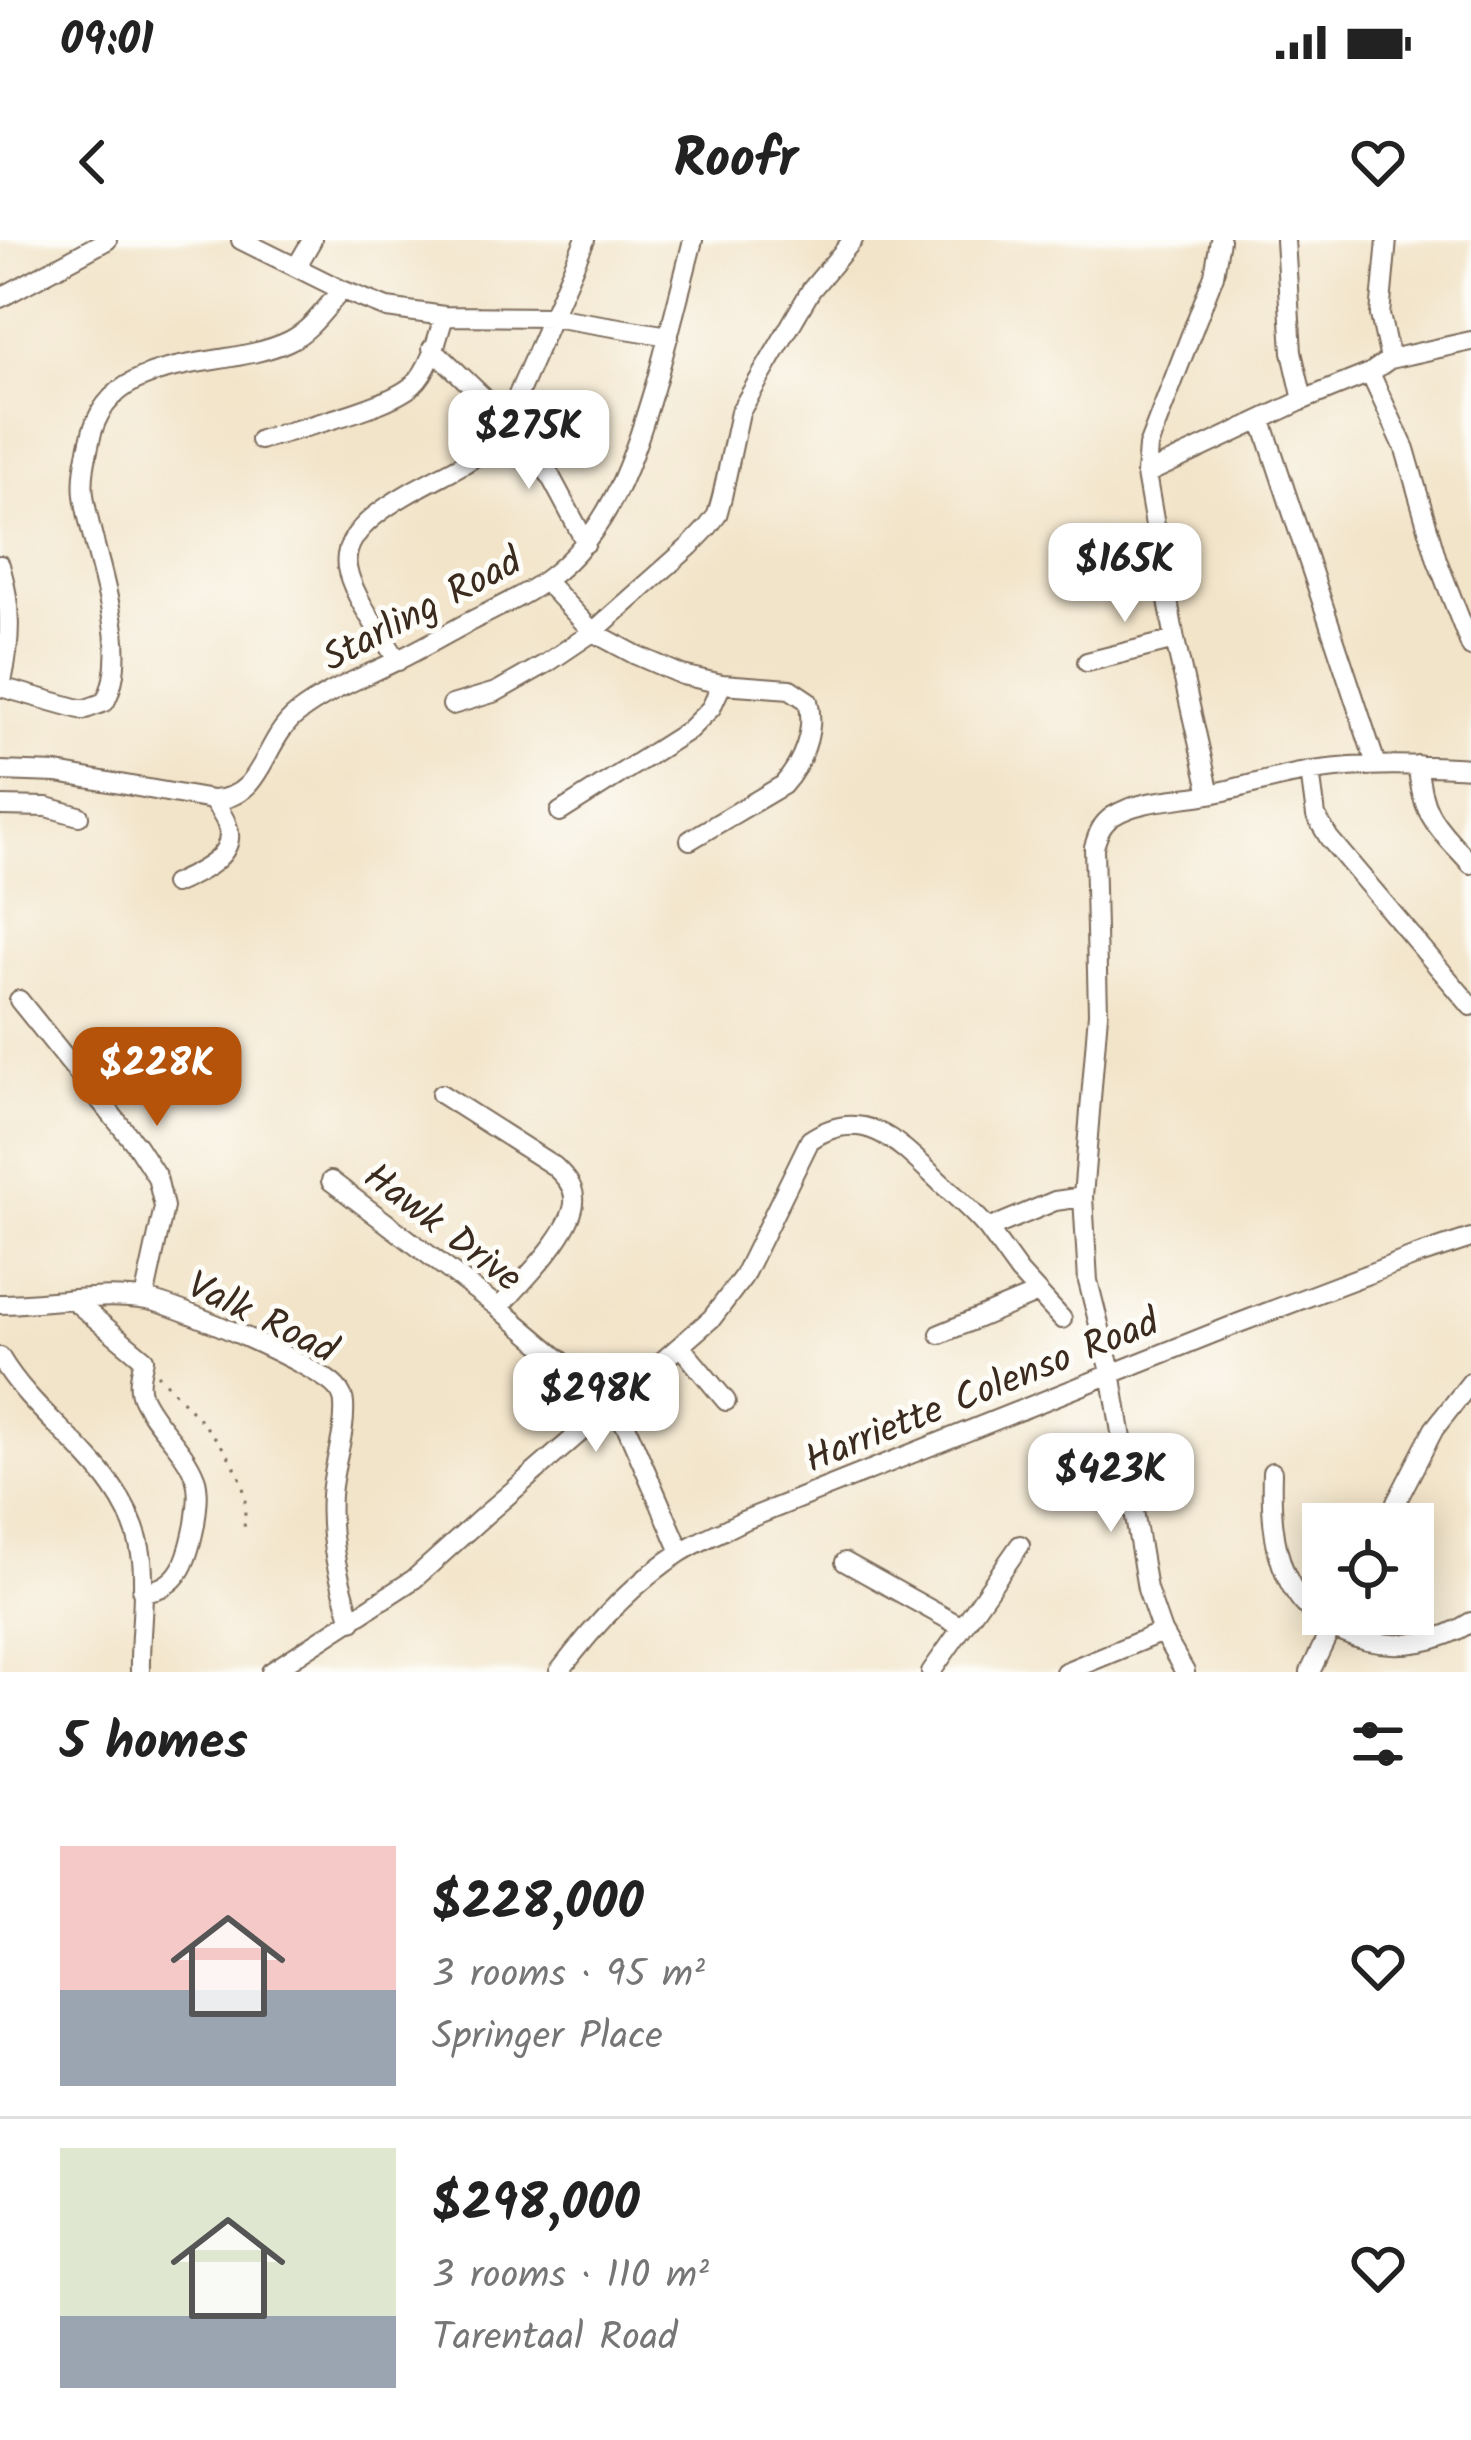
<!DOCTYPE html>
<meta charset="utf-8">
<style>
body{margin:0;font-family:Kalam,sans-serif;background:#f6f6f6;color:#222;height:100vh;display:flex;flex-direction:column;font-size:45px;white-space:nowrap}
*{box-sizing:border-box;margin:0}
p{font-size:39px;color:#767676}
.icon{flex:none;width:66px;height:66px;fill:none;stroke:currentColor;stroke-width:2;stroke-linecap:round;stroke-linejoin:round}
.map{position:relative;height:1432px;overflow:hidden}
.sheet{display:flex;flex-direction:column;background:#fff;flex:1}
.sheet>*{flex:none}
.tools{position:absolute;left:1302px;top:1263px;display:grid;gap:24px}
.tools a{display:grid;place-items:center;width:132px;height:132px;border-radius:0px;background:#fff;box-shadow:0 6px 30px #0003;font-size:60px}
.price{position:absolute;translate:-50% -102px;padding:0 27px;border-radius:24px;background:#fff;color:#222;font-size:39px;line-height:78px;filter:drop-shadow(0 3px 6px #0008)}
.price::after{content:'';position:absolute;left:50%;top:72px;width:36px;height:27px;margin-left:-18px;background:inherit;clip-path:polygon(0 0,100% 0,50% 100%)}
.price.active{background:#b45309;color:#fff}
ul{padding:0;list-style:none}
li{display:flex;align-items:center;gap:36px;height:300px;padding:0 60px}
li+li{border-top:3px solid #e0e0e0}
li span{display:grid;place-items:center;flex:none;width:336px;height:240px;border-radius:0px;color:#555}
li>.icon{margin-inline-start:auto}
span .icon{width:144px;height:144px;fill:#fffc;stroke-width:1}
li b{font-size:51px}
h2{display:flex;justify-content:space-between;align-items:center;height:144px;padding:0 60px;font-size:51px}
.status{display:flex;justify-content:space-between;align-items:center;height:84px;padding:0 60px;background:#fff;direction:ltr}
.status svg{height:33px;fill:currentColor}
header{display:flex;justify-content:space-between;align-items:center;height:156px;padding:0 60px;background:#fff;font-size:54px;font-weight:700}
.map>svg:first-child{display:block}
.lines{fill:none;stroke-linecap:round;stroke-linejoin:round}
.minor-casing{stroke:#7b6b5a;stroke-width:22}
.path{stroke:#7b6b5a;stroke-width:3;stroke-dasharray:3 9;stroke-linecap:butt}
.minor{stroke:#fff;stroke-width:18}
.labels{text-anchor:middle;stroke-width:10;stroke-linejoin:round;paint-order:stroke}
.street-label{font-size:39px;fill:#3b2a1e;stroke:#fdfcf7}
</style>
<div class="status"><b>09:01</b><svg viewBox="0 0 49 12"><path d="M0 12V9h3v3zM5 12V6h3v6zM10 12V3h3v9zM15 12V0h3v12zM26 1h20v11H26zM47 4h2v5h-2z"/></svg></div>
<header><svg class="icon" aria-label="back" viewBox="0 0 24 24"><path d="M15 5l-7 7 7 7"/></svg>Roofr<svg class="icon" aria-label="heart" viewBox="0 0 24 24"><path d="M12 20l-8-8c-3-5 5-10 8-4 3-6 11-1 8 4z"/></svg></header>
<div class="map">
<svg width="1471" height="1432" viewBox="0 0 1471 1432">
<rect width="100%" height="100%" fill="#fdfcf7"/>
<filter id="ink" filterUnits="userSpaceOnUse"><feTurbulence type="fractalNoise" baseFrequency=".00833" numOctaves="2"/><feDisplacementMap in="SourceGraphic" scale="24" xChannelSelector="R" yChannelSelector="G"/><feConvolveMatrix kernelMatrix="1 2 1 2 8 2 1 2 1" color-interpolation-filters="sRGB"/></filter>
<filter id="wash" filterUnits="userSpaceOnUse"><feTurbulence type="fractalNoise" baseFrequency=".004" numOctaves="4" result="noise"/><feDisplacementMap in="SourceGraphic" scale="48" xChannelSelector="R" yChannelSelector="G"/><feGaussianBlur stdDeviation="2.7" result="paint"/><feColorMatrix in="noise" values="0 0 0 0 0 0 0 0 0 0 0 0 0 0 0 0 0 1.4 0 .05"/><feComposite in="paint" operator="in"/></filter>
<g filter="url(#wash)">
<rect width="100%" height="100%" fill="#f2e4c9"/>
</g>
<g filter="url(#ink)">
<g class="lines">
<defs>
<path id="minor" d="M241,0L342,50L387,68L444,76L552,77L669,96
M1285,0L1292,112L1303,160
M1387,0L1380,75L1390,119
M297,26L312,0
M0,58L107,0
M432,108L507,180L547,230L586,303
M1370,133L1405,209L1437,320L1471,407
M1262,181L1376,524
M260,200C296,189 387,168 413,145C430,130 438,97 444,76
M1146,234L1303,160L1370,133L1390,119L1471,101
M0,325C12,366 11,401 2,442L4,448L83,470L105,462C135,405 92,316 84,255C82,237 86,219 90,201C108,108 222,133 289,101C312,90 325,68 342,50
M545,341L593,392L636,415L682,435L722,444L790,449L808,461C816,490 802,524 783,545L690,600
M398,421C381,393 357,363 348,332C333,279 434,243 470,220C486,210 497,196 507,180L585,0
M1087,422L1175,400
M452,465L496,452L547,423L593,392L690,306L708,287L717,275L722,257L740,172L811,50L853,0
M1418,525C1421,577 1439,588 1471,624
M0,531L57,533L212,560C264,559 262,501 297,474C327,451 361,438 394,422C419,410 443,396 467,383C494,369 523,357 547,339C612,291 634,215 656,142C669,95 681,47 693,0
M1310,531L1316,576L1329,598L1471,766
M1210,554L1175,400L1146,234L1148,206L1214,35L1220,0
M0,566L47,567L79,576
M560,572L689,490L711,468L722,444
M174,644C196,634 239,616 227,585C224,576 217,567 212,560
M19,760L137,906L157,937L164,967L144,1059
M441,854L554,926C563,935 573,944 574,957C578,989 519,1044 499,1068
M331,941L499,1068L613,1165L627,1188L681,1312
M988,989L1019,1032L1062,1079
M72,1059L144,1119C141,1132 137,1145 142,1157C155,1186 183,1206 195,1237C200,1252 197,1268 195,1284C189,1315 181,1351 142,1351
M0,1064C48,1064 98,1052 147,1060C178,1065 319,1126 337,1148C341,1152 344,1159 344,1164C346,1194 333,1225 331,1255C328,1300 339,1339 352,1381
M940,1094L1038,1053
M680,1106L726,1161
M0,1117C42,1189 131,1229 142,1320C146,1357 139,1395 140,1432
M1272,1232C1271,1266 1272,1304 1286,1335C1317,1407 1409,1423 1471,1382
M1385,1284L1434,1189L1471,1142
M845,1322L962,1387
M271,1432L414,1339L485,1275L712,1078L743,1037L810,900C865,863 901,905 940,942C956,957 974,972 988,989L1055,961L1083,957
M559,1432C592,1388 634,1342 681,1312C699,1301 721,1292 740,1282L1239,1083L1413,1017L1471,998
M931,1432L1020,1305
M1065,1432L1162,1392
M1185,1432L1162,1392L1147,1349L1111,1132L1088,1041L1083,957L1098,773L1094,607C1098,594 1101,584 1113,576C1138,560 1175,560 1204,555C1240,549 1276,536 1313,531C1366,523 1418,525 1471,528
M1310,1432L1338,1374"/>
</defs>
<!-- minor casing -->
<use href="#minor" class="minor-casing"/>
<!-- path -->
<path class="path" d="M157,1134C184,1164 233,1208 243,1247C247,1263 244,1279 244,1295"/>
<!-- minor -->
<use href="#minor" class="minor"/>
</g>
</g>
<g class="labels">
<!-- street labels -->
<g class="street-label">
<text transform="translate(421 368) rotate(-28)" y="14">Starling Road</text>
<text transform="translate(444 986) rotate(37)" y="14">Hawk Drive</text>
<text transform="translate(263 1076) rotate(26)" y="14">Valk Road</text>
<text transform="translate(981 1149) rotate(-22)" y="14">Harriette Colenso Road</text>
</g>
</g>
</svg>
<div class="tools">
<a><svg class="icon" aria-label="locate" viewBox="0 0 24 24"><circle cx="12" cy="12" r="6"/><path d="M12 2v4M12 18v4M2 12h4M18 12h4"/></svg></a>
</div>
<b class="price" style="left:529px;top:252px">$275K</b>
<b class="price" style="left:1125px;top:385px">$165K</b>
<b class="price active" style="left:157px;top:889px">$228K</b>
<b class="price" style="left:596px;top:1215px">$298K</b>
<b class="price" style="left:1111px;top:1295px">$423K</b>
</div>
<section class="sheet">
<h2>5 homes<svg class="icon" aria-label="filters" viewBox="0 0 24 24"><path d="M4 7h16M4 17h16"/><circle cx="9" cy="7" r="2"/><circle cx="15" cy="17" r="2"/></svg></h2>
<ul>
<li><span style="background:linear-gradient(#f6c9c9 60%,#9aa5b1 0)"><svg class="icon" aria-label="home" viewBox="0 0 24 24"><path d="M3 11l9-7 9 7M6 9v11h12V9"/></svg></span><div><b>$228,000</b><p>3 rooms · 95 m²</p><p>Springer Place</p></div><svg class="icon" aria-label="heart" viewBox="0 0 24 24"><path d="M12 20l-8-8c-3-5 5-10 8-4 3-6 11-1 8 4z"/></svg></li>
<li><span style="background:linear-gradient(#dfe7d0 70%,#9aa5b1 0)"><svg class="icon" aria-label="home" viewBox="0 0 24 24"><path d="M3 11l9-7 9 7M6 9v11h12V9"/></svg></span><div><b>$298,000</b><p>3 rooms · 110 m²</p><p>Tarentaal Road</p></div><svg class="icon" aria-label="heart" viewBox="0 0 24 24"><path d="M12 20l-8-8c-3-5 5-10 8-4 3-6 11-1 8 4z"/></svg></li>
</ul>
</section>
